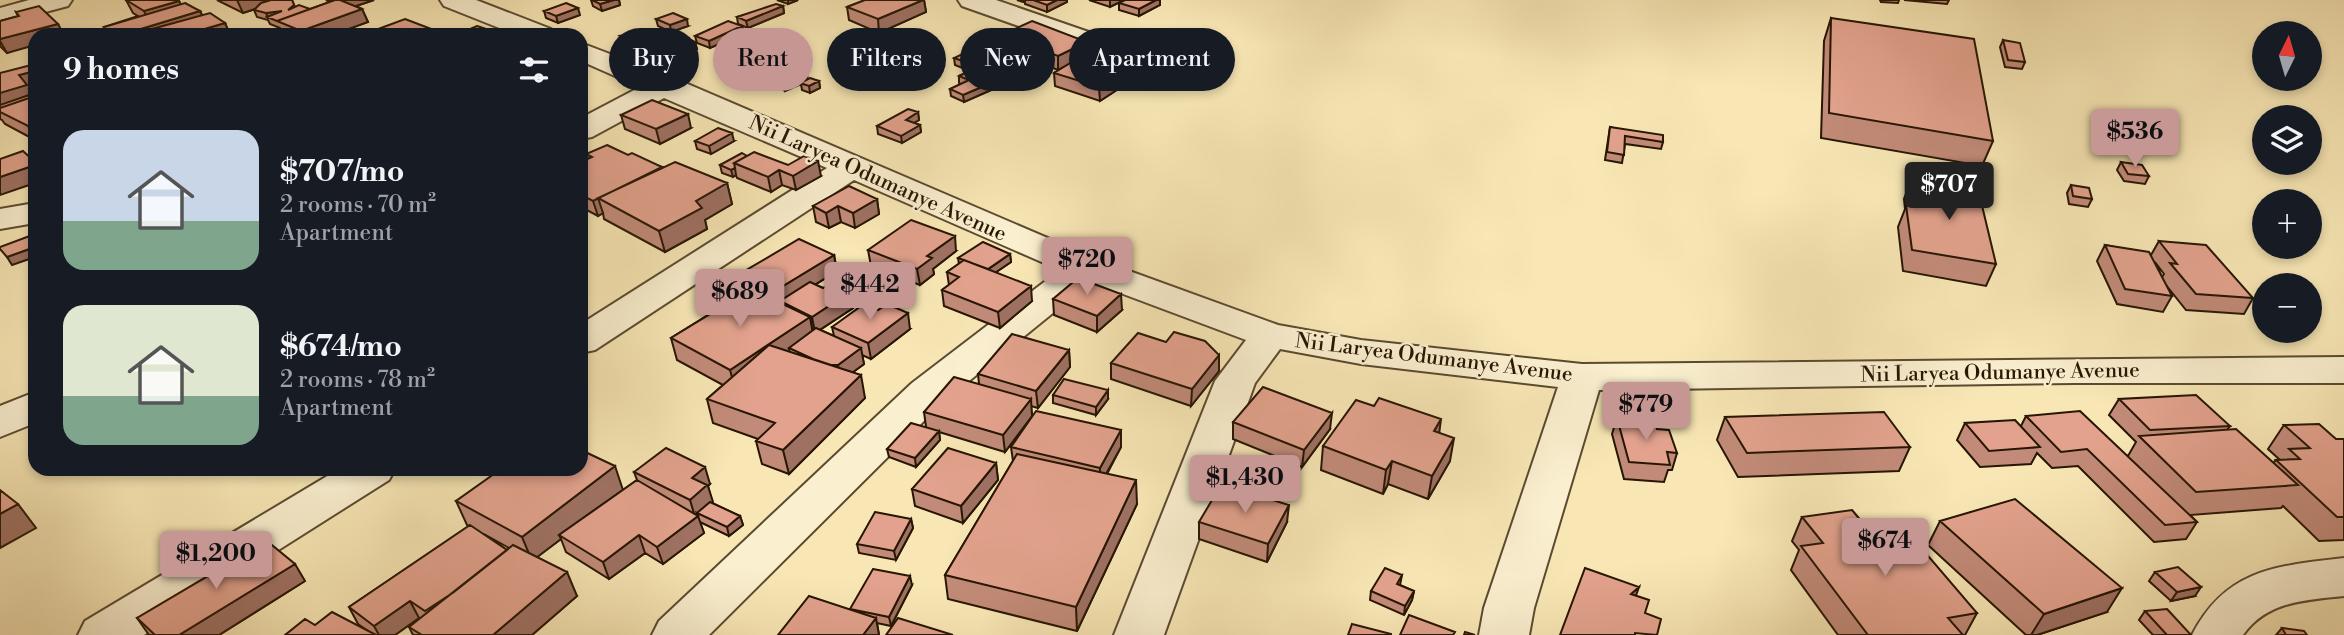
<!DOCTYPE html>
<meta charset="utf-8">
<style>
body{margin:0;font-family:"Libre Bodoni",serif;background:#242831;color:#f1f3f6;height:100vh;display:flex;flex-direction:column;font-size:26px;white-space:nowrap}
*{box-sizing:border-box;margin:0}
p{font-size:23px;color:#9ea1a6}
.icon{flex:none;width:38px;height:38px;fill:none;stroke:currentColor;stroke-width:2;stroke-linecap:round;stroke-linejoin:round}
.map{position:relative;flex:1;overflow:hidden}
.drawer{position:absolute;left:28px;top:28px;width:560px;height:448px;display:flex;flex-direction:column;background:#171b24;border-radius:21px;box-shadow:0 4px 10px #0003}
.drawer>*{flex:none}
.banner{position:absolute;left:609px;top:28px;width:665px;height:63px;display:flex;gap:14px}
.needle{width:46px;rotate:5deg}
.fabs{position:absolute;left:2252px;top:21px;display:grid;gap:14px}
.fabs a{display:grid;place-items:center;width:70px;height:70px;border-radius:50%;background:#171b24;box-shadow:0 4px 10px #0003;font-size:35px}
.price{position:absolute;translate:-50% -60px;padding:0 16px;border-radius:7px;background:#c59692;color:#111;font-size:23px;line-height:46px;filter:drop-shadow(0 2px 4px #0008)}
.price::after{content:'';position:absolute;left:50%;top:42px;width:21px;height:16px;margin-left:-10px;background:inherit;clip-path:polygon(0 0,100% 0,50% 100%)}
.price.active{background:#222;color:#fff}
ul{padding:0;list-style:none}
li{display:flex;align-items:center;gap:21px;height:175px;padding:0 35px}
li span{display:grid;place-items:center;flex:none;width:196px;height:140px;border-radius:21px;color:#555}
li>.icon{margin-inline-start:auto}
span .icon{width:84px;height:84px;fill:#fffc;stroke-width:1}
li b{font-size:30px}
h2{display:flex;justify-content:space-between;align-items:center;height:84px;padding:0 35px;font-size:30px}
.tag{padding:0 24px;border-radius:32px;background:#171b24;box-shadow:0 4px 10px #0003;font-size:24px;line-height:63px}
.tag.active{background:#c59692;color:#111}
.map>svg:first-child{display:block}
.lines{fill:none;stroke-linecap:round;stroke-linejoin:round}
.minor-casing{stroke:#5b4a30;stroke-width:4}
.minor{fill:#faefcf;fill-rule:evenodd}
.wall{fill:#c28b79;stroke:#271604;stroke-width:2;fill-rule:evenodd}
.shaded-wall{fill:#9e7163;stroke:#271604;stroke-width:2}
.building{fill:#e2a28d;stroke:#271604;stroke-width:2}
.labels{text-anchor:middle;stroke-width:5;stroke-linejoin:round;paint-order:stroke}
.street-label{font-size:21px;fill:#271604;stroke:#faefcf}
</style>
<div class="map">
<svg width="2344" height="635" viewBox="0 0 2344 635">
<rect width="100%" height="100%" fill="#f8e7b5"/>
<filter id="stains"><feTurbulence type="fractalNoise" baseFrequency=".00286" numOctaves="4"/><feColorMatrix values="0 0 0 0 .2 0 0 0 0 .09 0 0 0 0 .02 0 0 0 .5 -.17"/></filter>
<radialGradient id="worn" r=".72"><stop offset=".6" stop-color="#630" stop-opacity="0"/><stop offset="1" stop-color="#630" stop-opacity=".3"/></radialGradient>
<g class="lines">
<defs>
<path id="minor" d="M29,0H72L68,6L0,24V8Z
M440,0H476L551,29L555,35H517L444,6Z
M958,0H996L1135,48L1139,54L1135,60L1125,62L1115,60L962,6Z
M581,43L676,79L1099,260L1278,325L1361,340L1582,364L2344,357V383H2074L1599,390L1534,608L1529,635H1479L1484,608L1558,387L1361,364L1280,349L1255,383L1164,635H1114L1215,381L1246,340L1091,282L942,403L709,635H652L659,621L912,383L1060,270L854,180L595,350L581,353V324L827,168L664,98L592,137L581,139V118L640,87L581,61Z
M35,203V223L0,229V209Z
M35,392V423L0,437V406Z
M339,469H395L389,480L144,635H78L85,621Z
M2344,558V596C2306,600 2267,601 2243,635H2192C2226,569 2276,566 2344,558Z"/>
</defs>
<!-- minor casing -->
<use href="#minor" class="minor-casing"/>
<!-- minor -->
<use href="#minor" class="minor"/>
</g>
<!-- wall -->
<path class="wall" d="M126,0L181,4L200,11L202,15L225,23L230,35H108L104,27L138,16L133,13Z
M217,0H292L295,7L310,9L330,2L326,0H374L356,6L362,9L368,22L332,35H285L282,34L280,28L270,24L268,20L257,17L254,10L256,9L243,13Z
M591,0H619L620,5L602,11L593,6Z
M777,0H798L788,4Z
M865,0H924L926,12L879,33L849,20L847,7Z
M1017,0H1067V2L1047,12L1025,4V2H1023Z
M1089,0H1124L1110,7Z
M1125,0H1160V5L1139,16L1119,10V3Z
M1880,0H1899L1898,3L1881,2Z
M1904,0H1949L1947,4Z
M783,6L784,13L748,28L738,24L737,17Z
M544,11L580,15L558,23L546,18Z
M16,12L62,32L74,35H35L7,53L0,46V21L18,16Z
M1831,18L1993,141L1982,166L1821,138L1824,41Z
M656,19L688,26L671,32L658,26Z
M742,26L744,33L710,48L697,43L695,36Z
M620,36L656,43L639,50L622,43Z
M2003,40L2025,62L2022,69L2005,67L2000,47Z
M695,42L697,49L688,52L689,58L668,66L651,57L649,50Z
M987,42H1087V52L1138,76L1100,101L1055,86L1054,73L1058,70L1042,63L1026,71L995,58L996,64L981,72L998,87L964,102L951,96L950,89L961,84L959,83V76L970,71L955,65L954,58L988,54Z
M734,54L808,79L819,81L820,88L810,93L802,90L801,84L785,91L737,67Z
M0,73L29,89L32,94L35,93V140L5,124L2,120L0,119Z
M918,112L919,120L914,123L920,125L921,132L902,143L878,134L877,126Z
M621,115L691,128L660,144L625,129Z
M1610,127L1663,142L1661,149L1625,144L1622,163L1605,160Z
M695,141H734L711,154L697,149Z
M586,154L628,155L662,167L727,183L732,204L705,220L707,229L665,252L604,219L603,213L598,216L581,207V162L588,159Z
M747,156L788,165L821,176L796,190L782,185L771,192L737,178L736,175L733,177L722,173L720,165Z
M2121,162L2149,176L2145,184L2124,181L2117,170Z
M1912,178L1996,264L1986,286L1903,271L1898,227L1905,209L1904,199Z
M2071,185L2092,199L2088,207L2069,204L2067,193Z
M877,199L879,214L855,228L841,222L829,228L816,222L813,206Z
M2159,241L2253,298L2244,314L2186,310L2166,285L2172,296L2163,312L2117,304L2097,261L2105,245L2151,255ZM2155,262L2164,274L2162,277Z
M868,250L956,251L933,269L934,274L920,285L871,266Z
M1010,254L1011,262L996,272L1032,301L1000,328L944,306L942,290L949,285L947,272L959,264L958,258Z
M834,255L837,271L815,285L823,288L870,298L857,307L852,305L853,308L820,330L834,336L832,327L910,329L871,359L862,355L864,364L853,372L865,398L789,474L762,464L756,441L758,439L713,423L707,399L723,385L677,360L671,338L750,289L747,287L743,272Z
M1053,299L1122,310L1097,332L1054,315Z
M1166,342L1219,371L1191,406L1111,379V363Z
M1069,350L1070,367L1038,408L1031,406L1032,416L1005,452L939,432L940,440L916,467L889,457L887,449L926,427L924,412L979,384L978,374Z
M1053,395L1108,399L1096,415L1053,403Z
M2119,399L2230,426L2227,430L2273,463L2276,460H2280L2268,449L2284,425L2336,439H2344V540L2319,541L2283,506L2281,508L2190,515L2197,522L2186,539L2154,542L2078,466L2052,468L2037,453L2031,464L1980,467L1957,440L1965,423L2021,426L2026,416L2128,456L2136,442L2109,415Z
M1725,417L1910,447L1899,471L1738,477L1717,440Z
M1617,418L1657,429L1677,453L1672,470H1668L1664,482L1624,479L1612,434Z
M1233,422L1330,429L1302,467L1233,439Z
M1121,430V447L1107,474L1137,504L1077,631L948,599L945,575L1013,461L1011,447Z
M1439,432L1450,461L1428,499L1388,484L1383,494L1321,470L1323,446Z
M996,463L998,480L963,523L915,506L912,489Z
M634,472L710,484L708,486L712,503L740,516L743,525L729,536L700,522L704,533L663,564L645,553L609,579L566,552L561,539L537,557L577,596L532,635H413L409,627L419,618L395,635H285L315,625L368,631L358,624L349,607L469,526L467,525L456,501L623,490L637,480ZM484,534L509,548L507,550Z
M1802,517L1873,535L1977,613L1965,635H1838L1791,570L1799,550L1792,541Z
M911,519L913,528L896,560L859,553L857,544Z
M1940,521L2107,612L2037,635H2026L1928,545Z
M1199,522H1287L1267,562L1199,539Z
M2155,572L2195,596L2171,601L2149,581Z
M1402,575L1400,585L1414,591L1412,600L1404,615L1370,600L1371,591Z
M305,581L219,635H149L137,618Z
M912,585L891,626L877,623L879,635L850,610Z
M2145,611L2191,635H2153L2139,620Z
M2282,628L2307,635H2276Z"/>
<!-- shaded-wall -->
<path class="shaded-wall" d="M237,0H282L243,13Z
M344,0H374L347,9Z
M614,0H619L620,5L602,11L600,4Z
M788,0H798L788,4Z
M923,0H924L926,12L879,33L878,19Z
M1057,0H1067V2L1047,12V5Z
M1110,0H1124L1110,7Z
M1156,0H1160V5L1139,16V9Z
M179,1L186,14L150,24L144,11Z
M783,6L784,13L748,28L746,21Z
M578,8L580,15L558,23L556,16Z
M362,9L368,22L332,35H303L301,31Z
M200,11L206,24L141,32L143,35H121Z
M282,11L268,18L266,13Z
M687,19L688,26L671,32L670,25Z
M225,23L230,35H184Z
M58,24L64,35H35V45L7,53L0,41V39Z
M742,26L744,33L710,48L709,41Z
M434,30L436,35H421Z
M655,36L656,43L639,50L637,43Z
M695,42L697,49L688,52L689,58L668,66L666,59L680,47Z
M1087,42V56L1058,70V56Z
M1041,50L1042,63L1026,71L1025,57Z
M995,57L996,64L977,74V66Z
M1137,62L1138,76L1100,101L1099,87Z
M806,67L808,81L800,83L801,84L785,91L783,77Z
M35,71V87L29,89L35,98L0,110V93L19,75Z
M583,77L587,90L581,94V78Z
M998,80V87L964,102L963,95Z
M819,81L820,88L810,93L809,86Z
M918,112L919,120L907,127L906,120Z
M688,114L691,128L660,144L656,129Z
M35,123V138L28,126Z
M920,125L921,132L902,143L901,136Z
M732,133L734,141L711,154L709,146Z
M818,161L821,176L796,190L793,176Z
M35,165V183L0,195V177Z
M735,168L736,175L733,177L731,170Z
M779,170L782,185L771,192L768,177Z
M727,183L732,204L705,220L707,229L665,252L659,231L696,201Z
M598,198L603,213L598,216L593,201Z
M877,199L879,214L855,228L853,213Z
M838,206L841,222L829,228L826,213Z
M955,236L956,251L933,269L934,274L920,285L917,269L927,256Z
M35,247V257L12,265L7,257Z
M1010,254L1011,262L986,279V271Z
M834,255L837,271L785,303L781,301L778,289Z
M1031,286L1032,301L1000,328L998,312Z
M868,289L870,298L857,307L855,298Z
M850,292L853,308L815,333L812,317Z
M1121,294L1122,310L1097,332V316Z
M908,313L910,329L871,359L868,343Z
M810,317L814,340L789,348L790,356L736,392L730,370Z
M861,348L864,364L841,381L838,365Z
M1069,350L1070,367L1038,408L1036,391Z
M1219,355V371L1191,406L1192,389Z
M861,375L865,398L789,474L783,450Z
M1108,390V399L1096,415V407Z
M1031,399L1032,416L1005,452L1003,435Z
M1332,413L1330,429L1302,467L1304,450Z
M1441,419L1438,443L1434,431Z
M1121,430V447L1100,485V468Z
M939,431L940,440L916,467L915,458Z
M1454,438L1450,461L1428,499L1432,476Z
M1392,461L1388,484L1383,494L1386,470Z
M996,463L998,480L963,523L961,506Z
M615,466L623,490L559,535L561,539L532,561L522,537Z
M705,467L710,484L708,486L713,502L699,514L697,513L698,515L695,517L690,500L692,478Z
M1136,480L1137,504L1077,631L1076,607Z
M18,504L36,528L0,548V514Z
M1289,505L1287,522L1267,562L1268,544Z
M698,516L704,533L663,564L657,547Z
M740,516L743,525L729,536L727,527Z
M911,519L913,528L896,560L894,551Z
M639,535L645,553L609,579L603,562Z
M295,564L305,581L219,635H179Z
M567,572L577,596L532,635H493Z
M910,576L912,585L891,626L889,617Z
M1639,587L1633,604L1631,594Z
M2201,587L2195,596L2171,601L2177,592Z
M2122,588L2107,612L2037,635H2031L2044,614Z
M1414,591L1412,600L1404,615L1405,606Z
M410,601L419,618L395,635H379L374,626Z
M876,618L879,635H863Z"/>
<!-- building -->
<path class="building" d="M126,0H178L179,1L144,11Z
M271,0H292L294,5L288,10L299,5L310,9L277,21L267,17L282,11L266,13L254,10L261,3Z
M335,0H340L362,9L301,31L277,21Z
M592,0H614L600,4Z
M865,0H923L878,19L847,7Z
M1033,0H1057L1047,5Z
M1125,0H1156L1139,9L1119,3Z
M185,3L200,11L121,35H117L104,27Z
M566,3L578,8L556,16L544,11Z
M776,4L783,6L746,21L737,17Z
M39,6L58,24L0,39V21L19,16L16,12Z
M210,13L225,23L184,35H145L141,32Z
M673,13L687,19L670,25L656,19Z
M1831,18L1974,39L1993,141L1829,113Z
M405,19L434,30L421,35H362Z
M728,21L742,26L709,41L695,36Z
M1032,21L1087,42L1058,56L1041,50L1025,57L987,42Z
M477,26L504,35H456Z
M69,30L74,34L53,35Z
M630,33L639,37L648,33L655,36L637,43L620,36Z
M686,37L695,42L680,47L687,51L666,59L649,50Z
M2003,40L2020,43L2025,62L2008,60Z
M757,45L806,67L783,77L734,54Z
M973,49L995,57L977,66L954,58Z
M1093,49L1137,62L1099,87L1054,73Z
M35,64V71L19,75L27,85L0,93V73Z
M974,69L998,80L963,95L950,89L969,80L959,76Z
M810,78L819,81L809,86L800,83Z
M35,93V96L0,108V105Z
M35,96V123L28,126L0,112V108Z
M652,100L688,114L656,129L621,115Z
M908,109L918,112L906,120L920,125L901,136L877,126Z
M1610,127L1663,135V142L1625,136L1624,155L1607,152Z
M718,128L732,133L709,146L695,141Z
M607,145L628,155L632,153L662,167L593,201L581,195V162L592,157L586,154Z
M23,151L35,162V165L0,177V159Z
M754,152L788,165L804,156L818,161L793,176L779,170L768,177L734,163Z
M742,153L747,156L734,163L735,168L731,170L720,165Z
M675,162L727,183L696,201L702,208L659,231L598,198Z
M2121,162L2142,165L2149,176L2128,174Z
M1912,178L1978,189L1996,264L1912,250L1906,205L1916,207Z
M2071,185L2089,188L2092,199L2073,196Z
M849,186L877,199L853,213L838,206L826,213L813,206Z
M911,220L955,236L927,256L932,258L917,269L868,250Z
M35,234V247L7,257L0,249V247Z
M799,239L834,255L778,289L743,272Z
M2159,241L2206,245L2253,298L2196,294L2170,263L2177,264Z
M983,242L1010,254L988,269L958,258Z
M2105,245L2149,252L2172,296L2125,289Z
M964,260L1031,286L998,312L942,290L959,277L947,272Z
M839,277L868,289L855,298L851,296L850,292L831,283L826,286Z
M1078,278L1121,294L1097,316L1053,299Z
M810,282L823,288L831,283L850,292L812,317L780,301Z
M751,289L810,317L730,370L671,338Z
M864,304L878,310L887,304L908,313L868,343L832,327Z
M816,328L861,348L838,365H831L813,359L789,348Z
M1174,332L1205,341L1219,355L1192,389L1111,363L1138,333L1166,342Z
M1012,334L1069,350L1036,391L978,374Z
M769,345L861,375L783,450L756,441L775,423L707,399Z
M954,377L1031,399L1003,435L924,412Z
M1064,379L1108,390L1096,407L1053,395Z
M1263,387L1332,413L1304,450L1233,422Z
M2196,395L2230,426L2150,430L2119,399Z
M1379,398L1441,419L1434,431L1454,438L1432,476L1392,461L1386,470L1323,446L1356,400L1374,406Z
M1036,411L1121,430L1100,468L1011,447Z
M2080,411L2197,522L2165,525L2087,449L2061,452L2026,416Z
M1884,412L1910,447L1747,453L1725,417Z
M1617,418L1655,420L1657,429L1669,430L1677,453L1667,452L1670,465L1629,462Z
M2015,420L2040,447L1989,451L1965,423Z
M911,423L939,431L915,458L887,449Z
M2319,424L2336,439H2344V517H2337L2276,460L2300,459L2289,449L2310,448L2284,425Z
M2236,429L2298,485L2196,492L2139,436Z
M666,448L705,467L692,478L707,485L690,500L634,472Z
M948,448L996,463L961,506L912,489Z
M581,450L615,466L522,537L456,501L501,469H581Z
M1017,454L1136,480L1076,607L945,575Z
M637,480L698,516L657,547L639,535L603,562L559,535Z
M0,490L18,504L0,514Z
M1218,490L1239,497L1243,491L1289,505L1268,544L1199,522Z
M2015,499L2122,588L2044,614L1940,521Z
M710,502L740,516L727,527L697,513Z
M1852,510L1873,535L1906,530L1977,613L1948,618L1963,635H1868L1801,546L1823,543L1802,517Z
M875,512L911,519L894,551L857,544Z
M470,525L507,550L454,592L425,611L410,601L374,626L349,607Z
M267,541L295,564L179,635H155L137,618Z
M513,545L567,572L493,635H422L409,627Z
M2178,567L2201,587L2177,592L2155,572Z
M1385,568L1402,575L1397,584L1414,591L1405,606L1371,591Z
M1585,568L1639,587L1631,594L1649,600L1645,613L1661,619L1657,635L1635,633V635H1560Z
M873,569L910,576L889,617L850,609Z
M809,596L876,618L863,635H778Z
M2167,609L2191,635H2167L2145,611Z
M332,612L376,635H285L305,619L315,625Z
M1409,615L1455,632L1453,635H1400Z
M898,618L953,635H886Z
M1352,624L1391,634V635H1348Z
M2282,628L2304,631L2307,635H2286Z
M1465,632L1475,635H1464Z"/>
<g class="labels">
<!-- street labels -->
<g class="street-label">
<text transform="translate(878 178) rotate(24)" y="7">Nii Laryea Odumanye Avenue</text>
<text transform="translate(1434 357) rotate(7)" y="7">Nii Laryea Odumanye Avenue</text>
<text transform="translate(2000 372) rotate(-1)" y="7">Nii Laryea Odumanye Avenue</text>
</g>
</g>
<rect width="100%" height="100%" filter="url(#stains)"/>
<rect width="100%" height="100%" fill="url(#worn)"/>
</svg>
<div class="fabs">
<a><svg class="needle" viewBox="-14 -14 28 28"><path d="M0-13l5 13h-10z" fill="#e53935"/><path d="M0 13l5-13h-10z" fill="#9ea1a6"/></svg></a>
<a><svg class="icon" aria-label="layers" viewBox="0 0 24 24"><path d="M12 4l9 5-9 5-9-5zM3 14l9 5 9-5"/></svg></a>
<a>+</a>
<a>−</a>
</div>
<b class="price" style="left:2135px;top:169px">$536</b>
<b class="price active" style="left:1949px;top:222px">$707</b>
<b class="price" style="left:1087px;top:297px">$720</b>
<b class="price" style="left:870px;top:322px">$442</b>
<b class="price" style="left:740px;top:329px">$689</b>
<b class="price" style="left:1646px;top:442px">$779</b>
<b class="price" style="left:1245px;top:515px">$1,430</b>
<b class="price" style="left:1885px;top:578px">$674</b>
<b class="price" style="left:216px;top:591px">$1,200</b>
<div class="banner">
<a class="tag">Buy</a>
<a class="tag active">Rent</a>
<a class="tag">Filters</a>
<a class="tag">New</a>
<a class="tag">Apartment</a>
</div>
<section class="drawer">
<h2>9 homes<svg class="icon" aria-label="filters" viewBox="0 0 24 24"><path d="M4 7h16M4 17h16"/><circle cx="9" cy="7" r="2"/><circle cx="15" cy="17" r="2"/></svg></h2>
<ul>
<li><span style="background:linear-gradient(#c9d6e8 65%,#7fa58c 0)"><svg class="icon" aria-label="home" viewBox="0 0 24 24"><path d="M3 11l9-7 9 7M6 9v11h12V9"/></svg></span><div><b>$707/mo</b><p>2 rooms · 70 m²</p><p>Apartment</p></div></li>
<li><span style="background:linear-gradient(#dfe7d0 65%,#7fa58c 0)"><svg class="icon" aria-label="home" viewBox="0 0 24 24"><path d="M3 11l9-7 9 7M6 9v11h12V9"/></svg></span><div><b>$674/mo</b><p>2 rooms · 78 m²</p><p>Apartment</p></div></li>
</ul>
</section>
</div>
